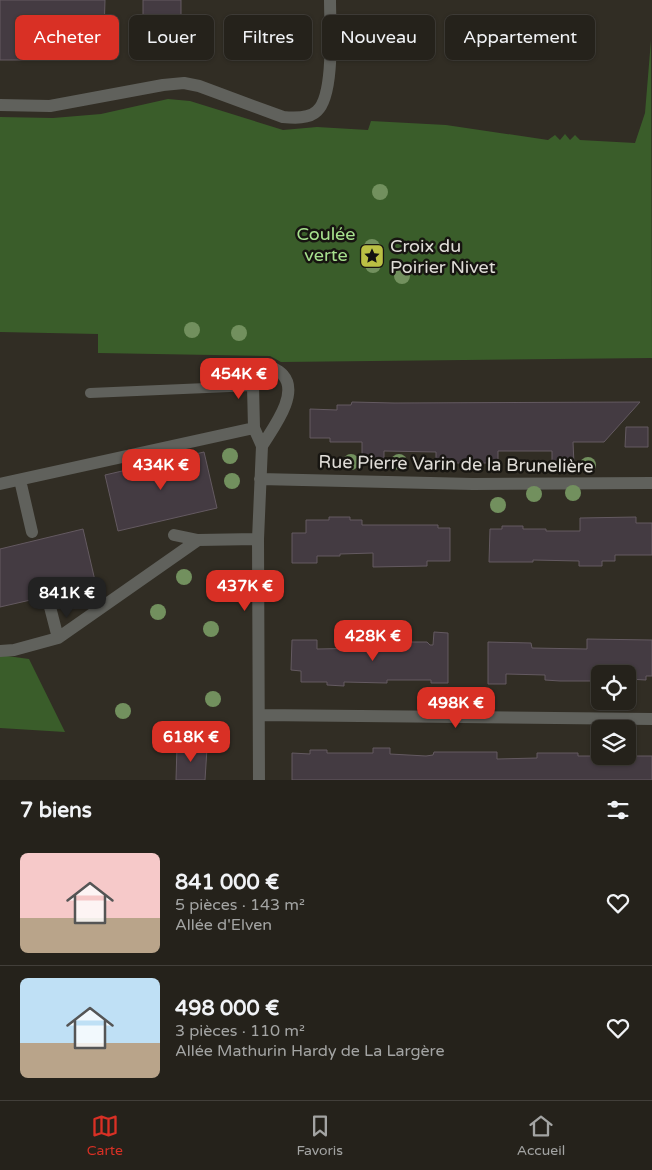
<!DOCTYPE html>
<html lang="fr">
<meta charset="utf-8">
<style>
body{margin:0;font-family:"Varela Round",sans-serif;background:#2d2a24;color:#f1f3f6;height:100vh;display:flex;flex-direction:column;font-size:19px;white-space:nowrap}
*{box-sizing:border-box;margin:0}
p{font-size:16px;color:#a3a4a3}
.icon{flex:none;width:28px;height:28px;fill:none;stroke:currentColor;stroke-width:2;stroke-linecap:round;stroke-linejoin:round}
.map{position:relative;height:780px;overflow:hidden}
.side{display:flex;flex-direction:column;background:#25221b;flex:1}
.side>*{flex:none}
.top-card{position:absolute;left:15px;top:15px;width:622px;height:45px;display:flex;gap:10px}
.fabs{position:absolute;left:591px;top:665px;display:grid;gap:10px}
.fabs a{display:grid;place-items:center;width:45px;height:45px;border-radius:8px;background:#25221b;box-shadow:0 1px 4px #0004,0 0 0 1px #423f3a;font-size:25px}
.price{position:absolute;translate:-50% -42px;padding:0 11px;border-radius:10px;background:#d93025;color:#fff;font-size:16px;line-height:32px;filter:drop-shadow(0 1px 2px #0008)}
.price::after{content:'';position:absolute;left:50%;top:30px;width:15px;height:11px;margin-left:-8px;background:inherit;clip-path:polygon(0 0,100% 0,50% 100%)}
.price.selected{background:#222;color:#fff}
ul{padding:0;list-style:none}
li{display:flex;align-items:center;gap:15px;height:125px;padding:0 20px}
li+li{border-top:1px solid #423f3a}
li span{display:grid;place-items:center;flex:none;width:140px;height:100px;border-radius:8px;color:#555}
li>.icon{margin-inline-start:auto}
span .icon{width:60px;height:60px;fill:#fffc;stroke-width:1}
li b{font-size:21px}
h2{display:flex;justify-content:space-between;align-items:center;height:60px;padding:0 20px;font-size:21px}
.pill{padding:0 18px;border-radius:8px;background:#25221b;box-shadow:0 1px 4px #0004,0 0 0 1px #423f3a;font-size:18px;line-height:45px}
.pill.selected{background:#d93025;color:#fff}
.menu{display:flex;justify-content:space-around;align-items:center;height:70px;border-top:1px solid #423f3a;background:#25221b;font-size:14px;color:#a3a4a3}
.menu a{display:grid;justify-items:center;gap:2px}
.menu .selected{color:#d93025}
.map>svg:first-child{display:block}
.green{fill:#3a5d2a}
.building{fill:#443b42;stroke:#645a61}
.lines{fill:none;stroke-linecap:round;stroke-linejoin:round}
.lane{stroke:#60615c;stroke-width:10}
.street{stroke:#60615c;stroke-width:12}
.tree{fill:#72905e}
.labels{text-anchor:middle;stroke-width:5;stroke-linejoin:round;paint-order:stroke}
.park-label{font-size:18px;fill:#a7e18e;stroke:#171511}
.poi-label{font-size:18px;fill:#e0ddd8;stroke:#171511;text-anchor:start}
.street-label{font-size:18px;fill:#e0ddd8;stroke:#171511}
</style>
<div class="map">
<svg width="652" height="780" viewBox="0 0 652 780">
<rect width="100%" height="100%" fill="#312d24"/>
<!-- green -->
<path class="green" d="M651,40L652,358L281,362L270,356L98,353V334L0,332V117L53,118L101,114L168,99L190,101L283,130L317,127L368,130L371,121L446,125L548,140L555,135L560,140L565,134L570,140L575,135L580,140L635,143L645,113Z
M0,655L29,659L65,732L0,728Z"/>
<!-- building -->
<path class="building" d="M0,0H105L104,33H86V28L48,27V36L30,37V60H0Z
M143,0H181V23H143Z
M352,402L394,403L640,402L604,442H573L574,464L552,463V451H498V463H436V452L384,451V463L362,464V442H330V438H310V409L337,410V405H351Z
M626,427H648V447H625Z
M204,452L217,508L118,531L105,475Z
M329,517H350V520H362V525H438V528H450V561H427V566L373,567V553L340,554V556H317V563H292V533H306V520H329Z
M636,517V523H652V555H615V561H602V566H579V561L533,560V562H489L490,529H502V526H523V529H546V531H580V518Z
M83,529L96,585L0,607V549Z
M434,632L448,633V683H431V680H387V683L344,682V686L327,685V682H301V671L291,670L292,640H317V649L369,648V642H427L430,645H433Z
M587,639L652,640V676H646V680L628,679V674H600V679H598V681H560L545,680V675L506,674V684H488V642L531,643L532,648L587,649Z
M177,746L207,748L205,780H176Z
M373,748H390V754L426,756L433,755L434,752H497V759L537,758V753H578V756H652V780H292V753L310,754V750H327V753H373Z"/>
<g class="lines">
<!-- lane -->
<path class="lane" d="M90,393L253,386"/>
<!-- street -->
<path class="street" d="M0,105L50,106L163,85L184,83L199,86L283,117C294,118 309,119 317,111C335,95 330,25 330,0
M273,368C276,370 281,372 283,375C300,394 272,429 262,446L254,428L253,386L260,372Z
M260,479L473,484L652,483
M20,480L32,532
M0,484L254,428
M174,535L198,540
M50,607L58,638
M0,651L14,650L58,638L198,540L258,539
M260,715L652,719
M259,780L258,539L262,446"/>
</g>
<!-- trees -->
<g class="tree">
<circle cx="380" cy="192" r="8"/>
<circle cx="372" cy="247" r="8"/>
<circle cx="373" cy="265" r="8"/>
<circle cx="402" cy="276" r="8"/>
<circle cx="192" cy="330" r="8"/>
<circle cx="239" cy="333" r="8"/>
<circle cx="230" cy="456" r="8"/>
<circle cx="351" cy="462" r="8"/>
<circle cx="399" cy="462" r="8"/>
<circle cx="588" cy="465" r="8"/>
<circle cx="232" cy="481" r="8"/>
<circle cx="573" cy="493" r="8"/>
<circle cx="534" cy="494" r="8"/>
<circle cx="498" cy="505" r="8"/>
<circle cx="184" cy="577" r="8"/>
<circle cx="158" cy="612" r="8"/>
<circle cx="211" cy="629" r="8"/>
<circle cx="213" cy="699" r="8"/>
<circle cx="123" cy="711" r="8"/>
</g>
<!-- icons -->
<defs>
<symbol id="sight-square" viewBox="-11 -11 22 22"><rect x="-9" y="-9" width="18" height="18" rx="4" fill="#bbc044" stroke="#171511"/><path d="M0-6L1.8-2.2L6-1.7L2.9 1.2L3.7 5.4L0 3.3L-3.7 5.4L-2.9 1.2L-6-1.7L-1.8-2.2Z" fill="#111"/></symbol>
</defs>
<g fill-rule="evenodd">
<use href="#sight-square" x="358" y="242" width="28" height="28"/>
</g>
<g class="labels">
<!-- park labels -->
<g class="park-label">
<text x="326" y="240">Coulée<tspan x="326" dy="21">verte</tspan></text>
</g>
<!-- poi labels -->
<g class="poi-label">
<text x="390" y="252">Croix du<tspan x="390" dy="21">Poirier Nivet</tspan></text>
</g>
<!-- street labels -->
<g class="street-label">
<text transform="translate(456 464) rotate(1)" y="6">Rue Pierre Varin de la Brunelière</text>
</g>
</g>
</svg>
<div class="fabs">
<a><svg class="icon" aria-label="locate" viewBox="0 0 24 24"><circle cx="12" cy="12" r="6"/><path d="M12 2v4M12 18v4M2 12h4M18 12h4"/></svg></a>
<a><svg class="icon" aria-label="layers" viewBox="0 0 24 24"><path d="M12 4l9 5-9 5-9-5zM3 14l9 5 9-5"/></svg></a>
</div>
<b class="price" style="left:239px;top:400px">454K €</b>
<b class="price" style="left:161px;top:491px">434K €</b>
<b class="price" style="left:245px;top:612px">437K €</b>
<b class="price selected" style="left:67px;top:619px">841K €</b>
<b class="price" style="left:373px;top:662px">428K €</b>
<b class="price" style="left:456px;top:729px">498K €</b>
<b class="price" style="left:191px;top:763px">618K €</b>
<div class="top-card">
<a class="pill selected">Acheter</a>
<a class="pill">Louer</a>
<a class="pill">Filtres</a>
<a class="pill">Nouveau</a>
<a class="pill">Appartement</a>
</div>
</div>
<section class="side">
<h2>7 biens<svg class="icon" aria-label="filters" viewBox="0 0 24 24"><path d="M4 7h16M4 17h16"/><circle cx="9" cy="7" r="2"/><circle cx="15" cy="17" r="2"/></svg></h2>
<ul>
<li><span style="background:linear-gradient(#f6c9c9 65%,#b9a48a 0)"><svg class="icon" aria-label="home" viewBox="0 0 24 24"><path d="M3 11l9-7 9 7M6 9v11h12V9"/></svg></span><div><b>841 000 €</b><p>5 pièces · 143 m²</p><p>Allée d'Elven</p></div><svg class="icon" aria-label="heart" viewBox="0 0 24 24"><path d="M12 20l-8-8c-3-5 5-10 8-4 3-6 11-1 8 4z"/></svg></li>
<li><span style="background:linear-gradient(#bfe0f5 65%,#b9a48a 0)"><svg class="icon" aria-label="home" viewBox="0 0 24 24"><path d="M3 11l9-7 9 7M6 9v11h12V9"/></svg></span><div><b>498 000 €</b><p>3 pièces · 110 m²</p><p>Allée Mathurin Hardy de La Largère</p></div><svg class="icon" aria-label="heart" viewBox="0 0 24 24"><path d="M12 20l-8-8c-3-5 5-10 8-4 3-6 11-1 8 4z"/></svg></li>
</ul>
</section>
<nav class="menu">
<a class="selected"><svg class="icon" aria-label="map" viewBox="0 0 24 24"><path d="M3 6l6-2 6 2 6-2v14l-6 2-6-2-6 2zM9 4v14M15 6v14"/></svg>Carte</a>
<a><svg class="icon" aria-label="saved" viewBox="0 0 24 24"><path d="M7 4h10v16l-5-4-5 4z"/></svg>Favoris</a>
<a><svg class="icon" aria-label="home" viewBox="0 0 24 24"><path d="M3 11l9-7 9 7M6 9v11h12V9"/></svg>Accueil</a>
</nav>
